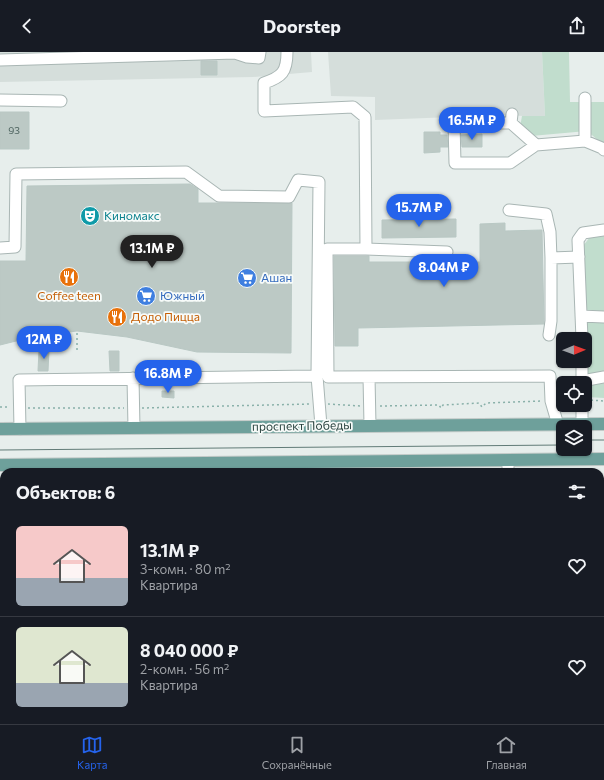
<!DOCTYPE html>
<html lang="ru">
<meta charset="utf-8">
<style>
body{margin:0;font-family:Commissioner,sans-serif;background:#242831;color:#f1f3f6;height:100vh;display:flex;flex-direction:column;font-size:15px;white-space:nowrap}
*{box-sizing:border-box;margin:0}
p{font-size:13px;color:#9ea1a6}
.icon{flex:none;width:22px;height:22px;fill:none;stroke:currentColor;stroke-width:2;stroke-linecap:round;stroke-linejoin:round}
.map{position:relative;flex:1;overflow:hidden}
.drawer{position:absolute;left:0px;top:416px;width:604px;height:256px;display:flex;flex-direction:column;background:#171b24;border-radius:12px 12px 0 0;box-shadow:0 1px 3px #0004}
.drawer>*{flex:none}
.needle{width:26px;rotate:89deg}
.controls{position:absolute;left:556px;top:280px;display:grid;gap:8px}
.controls a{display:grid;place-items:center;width:36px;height:36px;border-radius:6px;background:#171b24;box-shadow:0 1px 3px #0004;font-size:20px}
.price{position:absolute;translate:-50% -34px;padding:0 9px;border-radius:14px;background:#2563eb;color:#fff;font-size:13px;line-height:26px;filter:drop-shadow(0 1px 2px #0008)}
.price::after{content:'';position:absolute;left:50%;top:24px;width:12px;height:9px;margin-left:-6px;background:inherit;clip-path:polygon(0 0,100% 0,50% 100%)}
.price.selected{background:#222;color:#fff}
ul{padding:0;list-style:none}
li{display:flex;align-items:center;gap:12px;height:100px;padding:0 16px}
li+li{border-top:1px solid #363941}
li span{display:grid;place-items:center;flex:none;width:112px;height:80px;border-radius:6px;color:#555}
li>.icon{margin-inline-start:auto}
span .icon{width:48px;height:48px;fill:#fffc;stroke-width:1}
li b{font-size:17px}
h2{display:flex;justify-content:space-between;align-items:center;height:48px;padding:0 16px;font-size:17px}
header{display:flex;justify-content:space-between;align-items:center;height:52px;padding:0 16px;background:#171b24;font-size:18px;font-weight:700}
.tab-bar{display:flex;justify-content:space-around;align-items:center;height:56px;border-top:1px solid #363941;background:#171b24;font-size:11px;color:#9ea1a6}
.tab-bar a{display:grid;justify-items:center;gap:2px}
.tab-bar .selected{color:#2563eb}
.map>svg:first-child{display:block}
.built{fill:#d5dedb}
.green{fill:#c1ddcd}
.building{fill:#bcc9c5;stroke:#b9c8c4}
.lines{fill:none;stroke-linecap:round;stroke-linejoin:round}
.minor-casing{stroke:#a9b6b4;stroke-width:13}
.major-casing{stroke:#c2cac8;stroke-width:14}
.path{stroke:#89b0a9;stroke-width:1.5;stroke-dasharray:2 3;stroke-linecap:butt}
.minor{stroke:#fff;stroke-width:11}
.major{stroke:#6ea09b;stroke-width:12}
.tram{stroke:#617b77;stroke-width:1}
.labels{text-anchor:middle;stroke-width:3.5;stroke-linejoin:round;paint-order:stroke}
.number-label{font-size:10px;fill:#4c625e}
.culture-label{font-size:12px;fill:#0d838f;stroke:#f7fbf9;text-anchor:start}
.shop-label{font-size:12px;fill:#366cbe;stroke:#f7fbf9;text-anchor:start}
.food-label{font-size:12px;fill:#c56008;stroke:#f7fbf9}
.street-label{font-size:12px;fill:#26403c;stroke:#f7fbf9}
</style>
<header><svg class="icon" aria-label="back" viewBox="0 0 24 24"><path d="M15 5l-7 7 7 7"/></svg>Doorstep<svg class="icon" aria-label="share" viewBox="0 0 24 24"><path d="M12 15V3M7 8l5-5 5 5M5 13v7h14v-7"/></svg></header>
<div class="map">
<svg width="604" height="672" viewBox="0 0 604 672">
<rect width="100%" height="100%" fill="#e7eeec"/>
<!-- built -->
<path class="built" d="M0,0H311L312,20L253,25L0,30Z
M328,0H542L545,65L504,63L375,68V45L331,44Z
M4,641V668H169V672H0V642Z"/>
<!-- green -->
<path class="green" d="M542,0H569L570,50H604V93L587,79L531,84L520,75L522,64H545Z
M604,184V259H587L585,256L583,194L590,185Z
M588,269H604V322L586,323L585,274Z
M604,331V346L587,345V336L589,334Z
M600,431H604V497H600Z
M600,507H604V586L600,587Z"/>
<!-- building -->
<path class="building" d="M201,9H217V23H201Z
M0,60H29V97H0Z
M424,80H440V83H447L448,95H440V100L424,101Z
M482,82V95H462L461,83Z
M190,132L198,137V151H292L291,301L197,300L127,285L77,279L36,284L0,293V209H26L27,134Z
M456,167V185L382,186V168Z
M505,171V179L542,178L544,272L358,276V294H335L334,204H369V210H480V172Z
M39,298H49L48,319H38Z
M109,299H119V319H110Z
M162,339H174V346L162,345Z"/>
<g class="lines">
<defs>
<path id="minor" d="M287,0C287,20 282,25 264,31V59L353,55L365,65L366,197H327L328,325L550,324L551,349L558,373
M0,8L235,1L247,5L259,6L260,0
M585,46V89
M0,48L61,49
M512,62L511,71L536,93L585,89L602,96L604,98
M511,71H454L455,111H510L536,93
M509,158L546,162L550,180L551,206V269L549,283
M0,196L15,195L16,122L186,120L219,144L289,145L298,128L319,130L317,324L321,374
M366,197L447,200
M551,206L579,205
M581,264L604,265
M582,287L578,188L583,181L604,178
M582,309V331
M369,325L370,373
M133,326L134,376
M582,329L604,325
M582,353V372
M20,377L19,328L317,324
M508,409V420
M0,477H4
M600,500H604
M0,548H4
M600,589H604
M0,622L4,621
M122,668V670L153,672
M509,668V672
M429,672L430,668"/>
<path id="major" d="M0,377L604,372
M0,413L604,407"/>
</defs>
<!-- minor casing -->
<use href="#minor" class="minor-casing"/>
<!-- major casing -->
<use href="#major" class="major-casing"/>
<!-- path -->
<path class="path" d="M77,298V279
M591,348L604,349
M328,352L360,354
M380,354L439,353L441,356L443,353L479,351L482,355L486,351L542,349
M0,355H10
M28,356H124
M142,356L310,352
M600,429H604
M0,435H4
M0,500H4
M0,566H4
M0,637H4
M173,668L174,672
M474,668V672
M525,668V672
M233,672L237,668
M261,672L265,668"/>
<!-- minor -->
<use href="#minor" class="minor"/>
<!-- major -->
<use href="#major" class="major"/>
<!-- tram -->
<path class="tram" d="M585,388H604
M0,398L563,393"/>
</g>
<!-- icons -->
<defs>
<symbol id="theatre-disc" viewBox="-11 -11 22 22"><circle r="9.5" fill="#0f9aa8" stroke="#f7fbf9"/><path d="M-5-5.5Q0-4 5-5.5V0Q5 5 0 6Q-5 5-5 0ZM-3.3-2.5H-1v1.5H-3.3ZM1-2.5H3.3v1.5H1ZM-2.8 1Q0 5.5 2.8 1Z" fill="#fff"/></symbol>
<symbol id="restaurant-disc" viewBox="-11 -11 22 22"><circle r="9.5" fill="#e8710a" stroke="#f7fbf9"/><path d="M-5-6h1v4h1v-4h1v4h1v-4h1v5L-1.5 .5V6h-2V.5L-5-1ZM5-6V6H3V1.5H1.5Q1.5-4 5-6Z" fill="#fff"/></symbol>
<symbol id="supermarket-disc" viewBox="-11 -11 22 22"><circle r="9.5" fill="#3f7fe0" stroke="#f7fbf9"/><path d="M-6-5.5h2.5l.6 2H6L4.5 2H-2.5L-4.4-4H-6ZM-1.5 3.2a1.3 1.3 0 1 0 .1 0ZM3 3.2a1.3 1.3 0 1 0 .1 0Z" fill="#fff"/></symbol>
</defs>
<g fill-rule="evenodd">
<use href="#theatre-disc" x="79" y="153" width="22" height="22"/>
<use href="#restaurant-disc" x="58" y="214" width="22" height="22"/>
<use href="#supermarket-disc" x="236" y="215" width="22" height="22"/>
<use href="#supermarket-disc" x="135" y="233" width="22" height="22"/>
<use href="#restaurant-disc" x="106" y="254" width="22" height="22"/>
</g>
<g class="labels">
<!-- number labels -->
<g class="number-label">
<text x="14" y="82">93</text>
</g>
<!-- culture labels -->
<g class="culture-label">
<text x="104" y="168">Киномакс</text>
</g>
<!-- shop labels -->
<g class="shop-label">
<text x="261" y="230">Ашан</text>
<text x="160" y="248">Южный</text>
</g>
<!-- food labels -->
<g class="food-label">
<text x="69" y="248">Coffee teen</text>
<text x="131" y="269" text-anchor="start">Додо Пицца</text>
</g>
<!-- street labels -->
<g class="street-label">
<text transform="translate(302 374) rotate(-1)" y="4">проспект Победы</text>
</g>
</g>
</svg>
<div class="controls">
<a><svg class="needle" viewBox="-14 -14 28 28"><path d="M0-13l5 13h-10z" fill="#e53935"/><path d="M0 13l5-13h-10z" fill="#9ea1a6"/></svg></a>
<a><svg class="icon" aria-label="locate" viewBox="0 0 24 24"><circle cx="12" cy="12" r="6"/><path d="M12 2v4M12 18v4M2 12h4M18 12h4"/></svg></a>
<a><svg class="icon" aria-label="layers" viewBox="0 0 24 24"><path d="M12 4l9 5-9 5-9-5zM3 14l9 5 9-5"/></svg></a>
</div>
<b class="price" style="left:472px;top:89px">16.5M ₽</b>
<b class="price" style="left:419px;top:176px">15.7M ₽</b>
<b class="price selected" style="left:152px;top:217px">13.1M ₽</b>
<b class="price" style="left:444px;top:236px">8.04M ₽</b>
<b class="price" style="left:44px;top:308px">12M ₽</b>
<b class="price" style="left:168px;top:342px">16.8M ₽</b>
<section class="drawer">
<h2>Объектов: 6<svg class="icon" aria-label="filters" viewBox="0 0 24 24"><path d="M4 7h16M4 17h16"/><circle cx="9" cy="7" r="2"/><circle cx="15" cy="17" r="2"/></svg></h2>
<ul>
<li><span style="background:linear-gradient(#f6c9c9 65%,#9aa5b1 0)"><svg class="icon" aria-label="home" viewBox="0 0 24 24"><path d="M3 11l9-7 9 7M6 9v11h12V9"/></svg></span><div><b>13.1M ₽</b><p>3-комн. · 80 m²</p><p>Квартира</p></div><svg class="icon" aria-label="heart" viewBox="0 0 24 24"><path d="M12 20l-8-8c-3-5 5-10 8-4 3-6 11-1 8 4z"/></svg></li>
<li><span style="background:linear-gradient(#dfe7d0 70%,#9aa5b1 0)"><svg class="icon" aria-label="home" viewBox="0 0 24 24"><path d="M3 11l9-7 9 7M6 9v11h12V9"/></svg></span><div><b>8 040 000 ₽</b><p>2-комн. · 56 m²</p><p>Квартира</p></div><svg class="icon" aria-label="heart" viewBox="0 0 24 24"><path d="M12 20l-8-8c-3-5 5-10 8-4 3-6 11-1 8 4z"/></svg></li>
</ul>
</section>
</div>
<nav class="tab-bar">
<a class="selected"><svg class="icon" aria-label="map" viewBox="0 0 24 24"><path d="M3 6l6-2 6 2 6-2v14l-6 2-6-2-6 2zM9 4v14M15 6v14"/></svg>Карта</a>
<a><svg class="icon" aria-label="saved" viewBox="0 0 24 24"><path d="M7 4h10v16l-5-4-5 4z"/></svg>Сохранённые</a>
<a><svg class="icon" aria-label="home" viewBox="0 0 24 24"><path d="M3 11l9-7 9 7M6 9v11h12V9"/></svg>Главная</a>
</nav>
